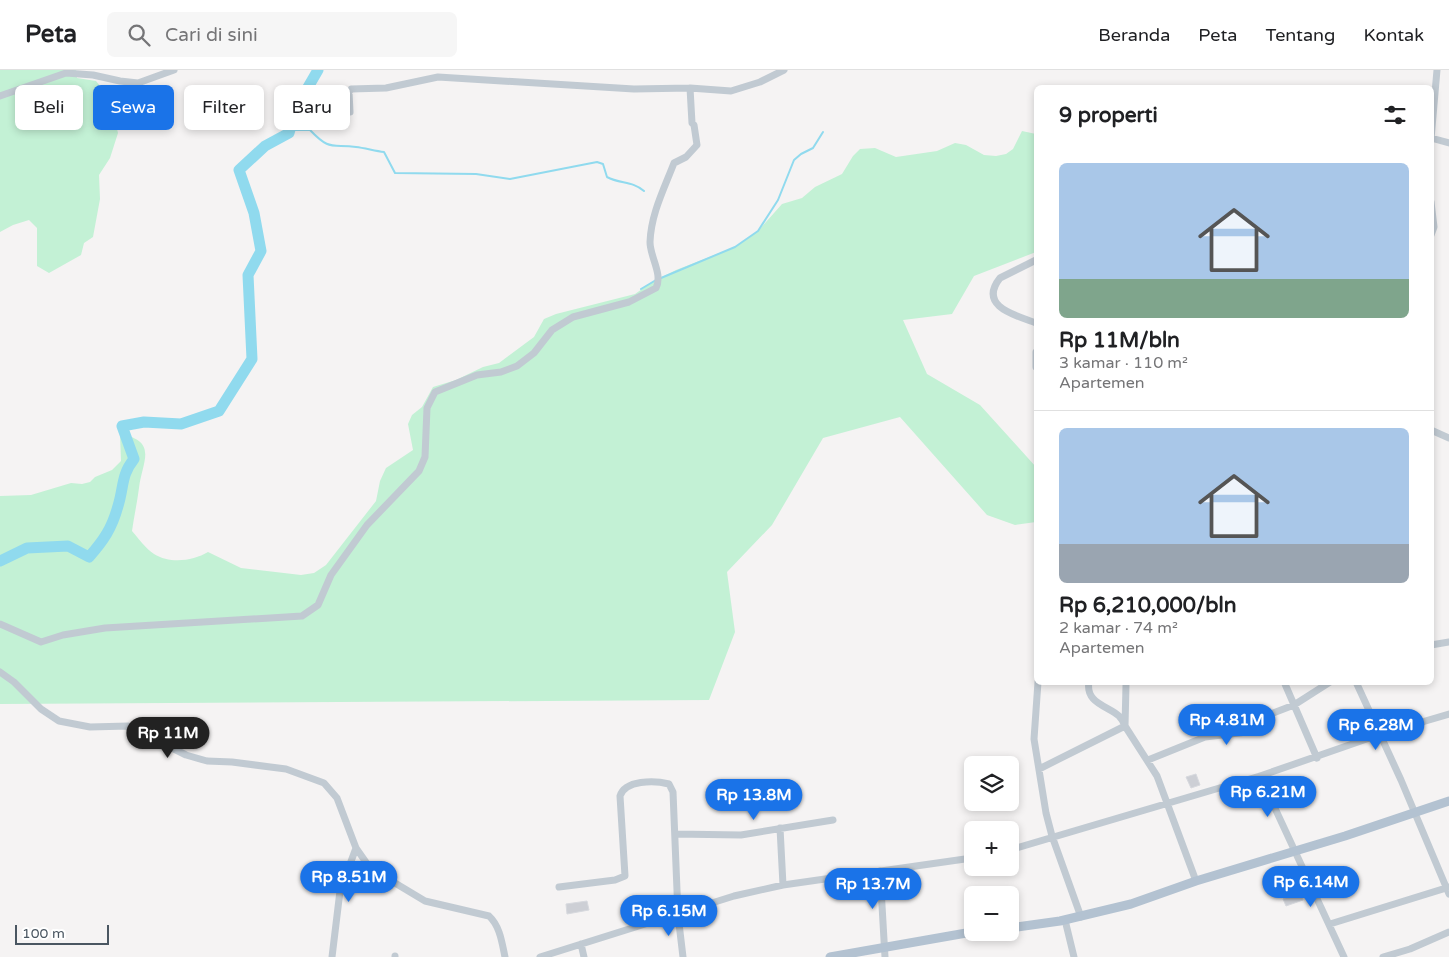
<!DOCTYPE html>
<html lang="id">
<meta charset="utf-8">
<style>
body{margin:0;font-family:"Varela Round",sans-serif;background:#f6f6f6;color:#202124;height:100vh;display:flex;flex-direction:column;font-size:19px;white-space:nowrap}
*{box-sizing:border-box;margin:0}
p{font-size:16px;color:#757577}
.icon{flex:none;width:28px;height:28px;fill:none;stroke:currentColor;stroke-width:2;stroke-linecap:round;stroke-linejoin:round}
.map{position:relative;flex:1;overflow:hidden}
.panel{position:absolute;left:1034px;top:15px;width:400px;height:600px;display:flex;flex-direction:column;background:#fff;border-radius:8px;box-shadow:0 2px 8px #0003}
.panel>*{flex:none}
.banner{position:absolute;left:15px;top:15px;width:475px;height:45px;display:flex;gap:10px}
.tools{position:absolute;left:964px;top:686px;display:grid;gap:10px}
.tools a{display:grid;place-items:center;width:55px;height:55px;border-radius:8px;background:#fff;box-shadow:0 2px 8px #0003;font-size:25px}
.scale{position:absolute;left:15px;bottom:12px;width:94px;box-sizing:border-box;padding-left:5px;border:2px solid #4a5661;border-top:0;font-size:14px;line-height:18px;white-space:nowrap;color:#4a5661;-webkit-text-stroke:4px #fff;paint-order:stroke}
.price{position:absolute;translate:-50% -42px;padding:0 11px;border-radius:18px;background:#1a73e8;color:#fff;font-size:16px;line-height:32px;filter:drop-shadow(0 1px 2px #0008)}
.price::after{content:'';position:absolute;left:50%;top:30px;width:15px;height:11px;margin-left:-8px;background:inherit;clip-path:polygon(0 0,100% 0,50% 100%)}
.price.on{background:#222;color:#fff}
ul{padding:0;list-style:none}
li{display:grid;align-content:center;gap:10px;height:265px;padding:0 25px}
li+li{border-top:1px solid #e0e0e0}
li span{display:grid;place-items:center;height:155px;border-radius:8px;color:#555}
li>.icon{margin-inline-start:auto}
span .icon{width:90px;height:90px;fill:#fffc;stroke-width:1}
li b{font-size:21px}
h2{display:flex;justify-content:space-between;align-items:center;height:60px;padding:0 25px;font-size:21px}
.chip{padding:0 18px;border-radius:8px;background:#fff;box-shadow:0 2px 8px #0003;font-size:18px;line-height:45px}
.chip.on{background:#1a73e8;color:#fff}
header{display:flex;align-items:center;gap:30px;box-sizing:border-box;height:70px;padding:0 25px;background:#fff;border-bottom:1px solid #e0e0e0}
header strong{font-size:24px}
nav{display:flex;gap:28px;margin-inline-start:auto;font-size:18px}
.search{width:350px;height:45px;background:#f6f6f6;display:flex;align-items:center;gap:12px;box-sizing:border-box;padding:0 18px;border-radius:8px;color:#757577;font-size:19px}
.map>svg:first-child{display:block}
.green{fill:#c3f1d5}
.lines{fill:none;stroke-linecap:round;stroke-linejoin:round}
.stream{stroke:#90daee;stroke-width:2}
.river{stroke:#90daee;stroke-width:11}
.building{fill:#cdcfd5;stroke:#d7d9de}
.minor{stroke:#c1cad2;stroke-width:7}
.major{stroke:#b3c2d1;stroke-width:9}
</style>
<header>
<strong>Peta</strong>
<div class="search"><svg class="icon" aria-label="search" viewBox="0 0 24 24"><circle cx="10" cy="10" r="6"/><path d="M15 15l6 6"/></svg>Cari di sini</div>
<nav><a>Beranda</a><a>Peta</a><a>Tentang</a><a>Kontak</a></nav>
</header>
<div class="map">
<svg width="1449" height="887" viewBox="0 0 1449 887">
<rect width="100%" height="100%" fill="#f5f3f3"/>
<!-- green -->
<path class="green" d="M0,0H76L77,8L96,11L109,27L111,45L115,51L118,63L110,88L99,105L100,129L93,167L84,173L81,185L49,203L37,196V158L29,150L13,155L0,162Z
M1022,61L1036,64V182L974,206L952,244L903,250L927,304L980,335L1036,397V452L1015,455L987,445L900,347L823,368L772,455L727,502L735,562L709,630L0,634V426L31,425L71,413L82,414L90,412L95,407L112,400L121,391L120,364C159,371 142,392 139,418C137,433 134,447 132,461C138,468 146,479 154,484C170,494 193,491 208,482L241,498L301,505L314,503L326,495L376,431L380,411L386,398L413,380L408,354L412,345L422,337L433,317L456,310L483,297L499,293L534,267L544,249L556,244L635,224L652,212L676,200L735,177L758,161L782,134L802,128L815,117L842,104L853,86L860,79L875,78L896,87L937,81L955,73L966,75L984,85L996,86L1006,84L1013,79Z"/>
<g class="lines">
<!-- stream -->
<path class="stream" d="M290,60H310C330,81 331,74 356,77C365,78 375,81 384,82L395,103L476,104L510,109L597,92L603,94L607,107C620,114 633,111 644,121
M661,208L735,177L758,161L778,130L794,90L801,84L813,78L823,62
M641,219L656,210"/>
<!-- river -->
<path class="river" d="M0,491L27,478L68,476L89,487C104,470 112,458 118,436C124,417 121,405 134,389L122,356L144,352L181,354L219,341L252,289L248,205L261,181L254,143L239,100L265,76L289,63L296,38L318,0"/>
</g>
<!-- building -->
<path class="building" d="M1196,704L1200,715L1191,718L1186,707Z
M1291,799L1303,830L1286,836L1283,829L1290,826L1281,803Z
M587,831L589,840L567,844L566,834Z"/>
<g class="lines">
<!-- minor -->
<path class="minor" d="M0,26L66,3L93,5L120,11L138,13L174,0
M350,42L349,22L351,19L386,18L438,7L634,19L690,18L731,21L760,12L784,0
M1431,68L1449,73
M1431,69L1437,0
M1431,132L1434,157L1431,165
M1036,190L1000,208C977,237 1018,246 1036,253
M1036,282V297
M1431,360L1449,368
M0,554L41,572L63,565L105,558L302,546L318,535L331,505L367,455L419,401L425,387L427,338L435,322L477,305L501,302L517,296L534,283L552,260L573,247L629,232L656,218C663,204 650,187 650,172C651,144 664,119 674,93L686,87L697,75L694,55L692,53L690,18
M1431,575L1449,572
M0,602L14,612L41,639L59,651L90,657L128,656L186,685L207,691L232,692L286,699L324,713L337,728L356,778L370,798L425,831L489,846C500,856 502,873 505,887
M1038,612L1034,669L1046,743L1052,766L1081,847
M1356,612L1401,710L1449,824
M1285,614L1317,688
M1126,615L1125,656L1157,706L1196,811
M1148,690L1205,667L1247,662L1268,645L1294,635L1330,612
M1039,699L1125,656C1124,653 1122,649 1119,646C1108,636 1085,633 1089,612
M1260,706L1344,887
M780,758L783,815
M675,764L741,765L833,750
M1010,780L1260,706L1381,664L1449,644
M880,801L885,887
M559,817L615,810L625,806L620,726C625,710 654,710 669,714L673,722L678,845L683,887
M1065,850L1074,887
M1330,854L1449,817
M581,874L584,887
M395,886V887
M332,887L340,821L356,778
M540,887L734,826L783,815L972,788
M1383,887L1410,879L1449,862"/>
<!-- major -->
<path class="major" d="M1010,858L1060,851L1131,834L1196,811L1345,766L1449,731
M830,887L972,862"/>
</g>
</svg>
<div class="tools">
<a><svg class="icon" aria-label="layers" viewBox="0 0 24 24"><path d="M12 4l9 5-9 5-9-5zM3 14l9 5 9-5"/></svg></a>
<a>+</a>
<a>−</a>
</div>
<div class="scale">100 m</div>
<b class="price" style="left:1227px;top:676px">Rp 4.81M</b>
<b class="price" style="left:1376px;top:681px">Rp 6.28M</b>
<b class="price on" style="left:168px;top:689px">Rp 11M</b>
<b class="price" style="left:1268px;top:748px">Rp 6.21M</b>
<b class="price" style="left:754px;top:751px">Rp 13.8M</b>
<b class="price" style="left:349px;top:833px">Rp 8.51M</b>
<b class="price" style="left:1311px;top:838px">Rp 6.14M</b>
<b class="price" style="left:873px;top:840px">Rp 13.7M</b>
<b class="price" style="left:669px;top:867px">Rp 6.15M</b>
<div class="banner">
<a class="chip">Beli</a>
<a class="chip on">Sewa</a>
<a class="chip">Filter</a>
<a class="chip">Baru</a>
</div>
<section class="panel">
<h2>9 properti<svg class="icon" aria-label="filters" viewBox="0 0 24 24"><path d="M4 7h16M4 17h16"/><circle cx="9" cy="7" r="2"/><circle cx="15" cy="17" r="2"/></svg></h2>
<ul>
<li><span style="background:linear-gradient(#a9c7e8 75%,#7fa58c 0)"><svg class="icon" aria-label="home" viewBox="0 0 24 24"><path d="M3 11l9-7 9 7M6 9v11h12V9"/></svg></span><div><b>Rp 11M/bln</b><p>3 kamar · 110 m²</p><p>Apartemen</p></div></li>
<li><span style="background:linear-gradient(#a9c7e8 75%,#9aa5b1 0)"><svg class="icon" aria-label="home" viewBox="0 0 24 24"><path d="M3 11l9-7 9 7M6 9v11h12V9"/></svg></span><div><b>Rp 6,210,000/bln</b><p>2 kamar · 74 m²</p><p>Apartemen</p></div></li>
</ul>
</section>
</div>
